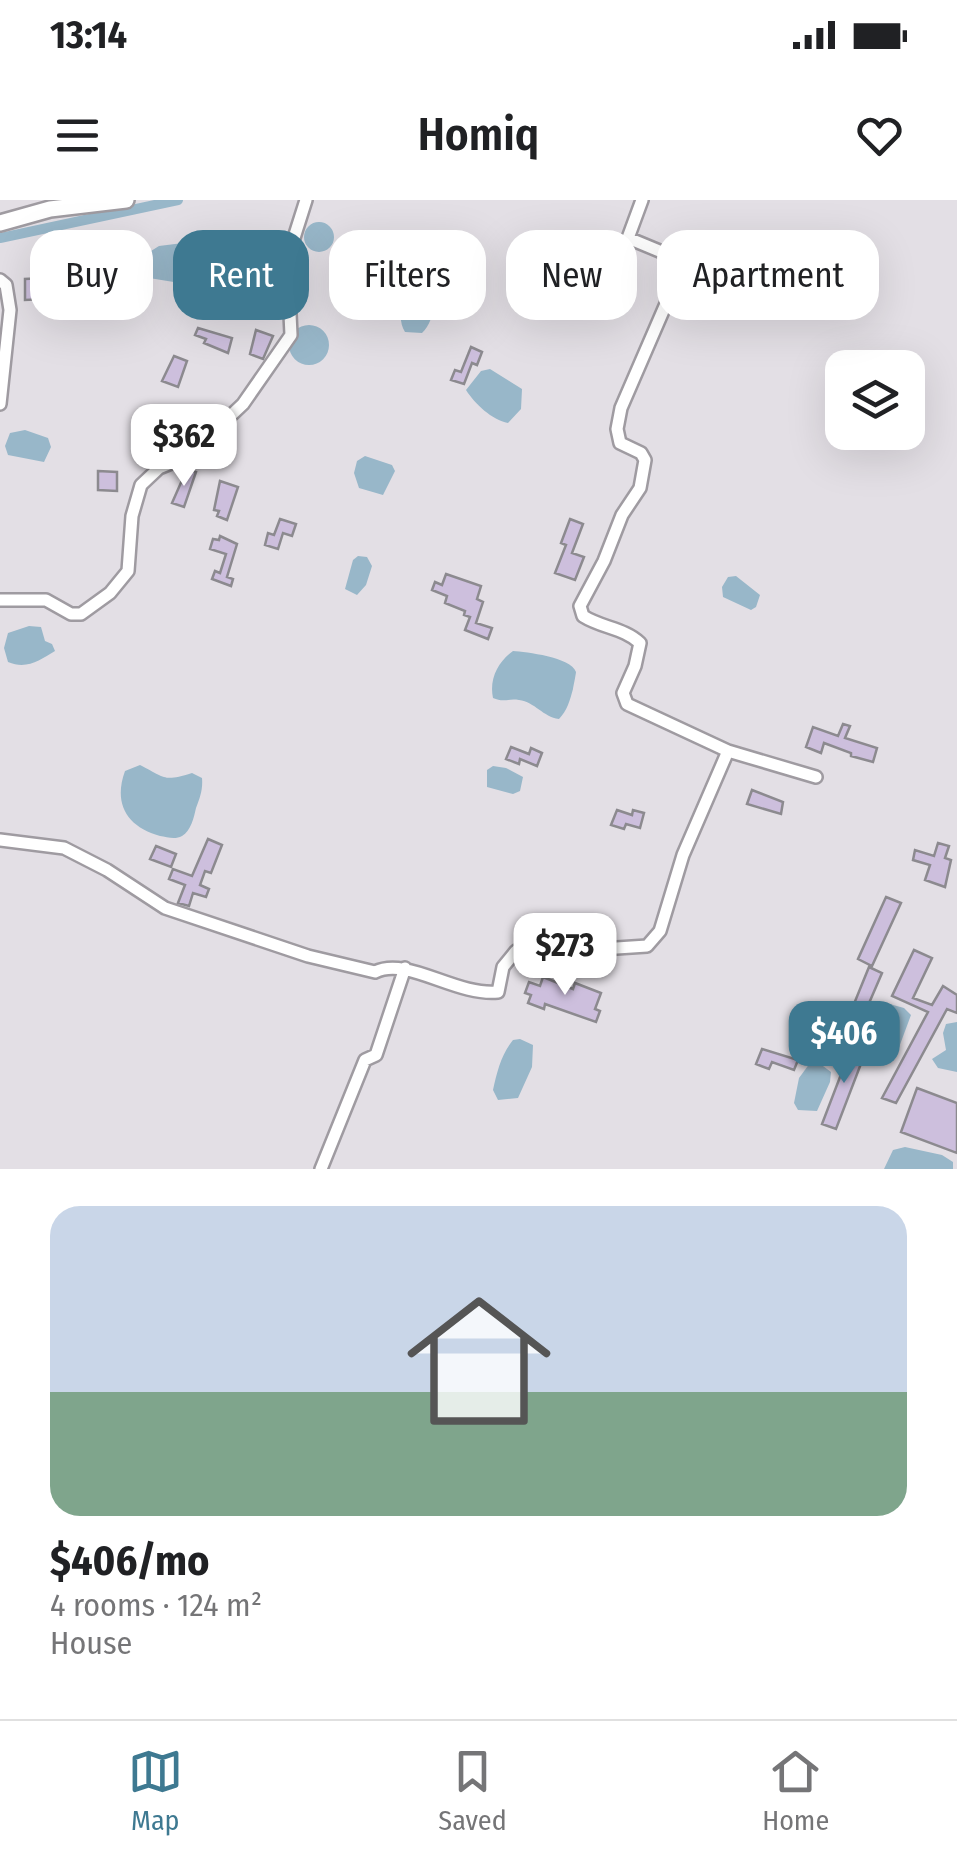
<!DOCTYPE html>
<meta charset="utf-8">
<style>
body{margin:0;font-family:"Fira Sans Condensed",sans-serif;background:#f6f6f6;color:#202124;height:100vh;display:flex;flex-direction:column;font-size:38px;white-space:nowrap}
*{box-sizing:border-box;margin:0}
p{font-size:32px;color:#757577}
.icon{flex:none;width:55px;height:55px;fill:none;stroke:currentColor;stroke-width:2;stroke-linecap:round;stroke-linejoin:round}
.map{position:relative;height:969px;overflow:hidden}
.side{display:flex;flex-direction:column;background:#fff;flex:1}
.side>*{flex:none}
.hud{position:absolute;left:30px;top:30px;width:898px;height:90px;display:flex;gap:20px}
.buttons{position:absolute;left:825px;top:150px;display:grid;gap:20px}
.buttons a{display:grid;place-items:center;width:100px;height:100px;border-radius:20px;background:#fff;box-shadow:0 10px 40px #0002;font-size:50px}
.price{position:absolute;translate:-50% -85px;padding:0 22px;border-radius:20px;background:#fff;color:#222;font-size:32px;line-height:65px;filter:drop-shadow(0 2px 5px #0008)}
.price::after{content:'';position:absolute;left:50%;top:60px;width:30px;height:22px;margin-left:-15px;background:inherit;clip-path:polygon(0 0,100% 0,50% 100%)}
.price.selected{background:#3e7991;color:#fff}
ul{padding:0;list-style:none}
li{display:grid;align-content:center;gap:20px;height:530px;padding:0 50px}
li span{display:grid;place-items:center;height:310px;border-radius:30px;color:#555}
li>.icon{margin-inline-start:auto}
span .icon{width:180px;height:180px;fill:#fffc;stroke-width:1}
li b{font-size:42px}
.pill{padding:0 35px;border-radius:30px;background:#fff;box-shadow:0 10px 40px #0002;font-size:35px;line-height:90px}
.pill.selected{background:#3e7991;color:#fff}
.status{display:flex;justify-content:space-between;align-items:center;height:70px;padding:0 50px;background:#fff;direction:ltr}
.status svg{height:28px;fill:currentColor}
header{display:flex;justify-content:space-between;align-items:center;height:130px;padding:0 50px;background:#fff;font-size:45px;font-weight:600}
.dock{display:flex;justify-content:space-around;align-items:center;height:140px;border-top:2px solid #e0e0e0;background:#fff;font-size:28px;color:#757577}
.dock a{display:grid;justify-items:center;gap:5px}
.dock .selected{color:#3e7991}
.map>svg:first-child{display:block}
.water{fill:#98b7c9}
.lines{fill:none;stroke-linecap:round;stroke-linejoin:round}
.canal{stroke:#98b7c9;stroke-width:10}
.building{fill:#cdbfdd;stroke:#8c8a8f;stroke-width:2.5}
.street-casing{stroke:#9f9ba1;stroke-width:16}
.secondary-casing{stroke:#9f9ba1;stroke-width:20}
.street{stroke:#fff;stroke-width:11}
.secondary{stroke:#fff;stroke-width:15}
</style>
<div class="status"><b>13:14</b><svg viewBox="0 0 49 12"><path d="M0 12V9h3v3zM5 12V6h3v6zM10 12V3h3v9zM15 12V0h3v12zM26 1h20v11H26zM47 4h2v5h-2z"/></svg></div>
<header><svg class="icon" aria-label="menu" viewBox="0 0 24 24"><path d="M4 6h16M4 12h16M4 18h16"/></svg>Homiq<svg class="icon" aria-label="heart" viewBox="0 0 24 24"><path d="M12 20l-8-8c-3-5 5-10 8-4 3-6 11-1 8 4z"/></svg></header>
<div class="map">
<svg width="957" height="969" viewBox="0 0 957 969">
<rect width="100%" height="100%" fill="#e3dfe5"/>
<!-- water -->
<path class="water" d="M304 37a15 15 0 1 1 30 0a15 15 0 1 1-30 0Z
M249,36L275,41L279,48L269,76L262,78L241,65L231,64L228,59L239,42Z
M183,43L192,51L186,84L149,78L147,70L151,51L159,46Z
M417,86L432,92C436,105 432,124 422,133L405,132C397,119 402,105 407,91Z
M289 145a20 20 0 1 1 40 0a20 20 0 1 1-40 0Z
M490,169L522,189L521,209L508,223C492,220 475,204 466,190L481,171Z
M25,230L48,238L51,247L44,262L8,255L5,246L10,233Z
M365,256L392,265L395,271L383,295L359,288L354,273L357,261Z
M358,356L367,357L372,366L366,385L357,395L345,389L353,360Z
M736,376L760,395L756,407L751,410L723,397L722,387L728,377Z
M29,426L41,427L45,441L52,444L55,451C40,460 27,470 8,462L4,448L8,433Z
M513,451C526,452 571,457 576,472C576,474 573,488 573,489C570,500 567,511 559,519C543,517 535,502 519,500C508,498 504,503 493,498C489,479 498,462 513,451Z
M140,565C166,578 163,582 192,573L202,578C203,589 200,598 196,608C194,617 191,631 182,636C175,640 167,637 160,636C127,627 113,604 125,571Z
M493,566L506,568L523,577L520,591L513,594L487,587V570Z
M886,803L904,808L911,815L898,850L883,847L865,838L874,804Z
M957,822V872L938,868L932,859L946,850L943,833L946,824Z
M520,839L533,845L532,867L518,898L498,900L493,890C497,872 501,855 513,840Z
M810,863L823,866L831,872L830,882L817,911L798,910L794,903L799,878Z
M905,947L942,955L953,962V969H884L893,950Z"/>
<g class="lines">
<!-- canal -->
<path class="canal" d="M0,38L178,0"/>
</g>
<!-- building -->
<path class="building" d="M346,47L369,51L364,64L360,63L365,65L361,76L353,73L357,63L343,59Z
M44,78V99L25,100V79Z
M198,128L232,138L228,153L204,143L206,139L195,135Z
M256,130L273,136L263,159L250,154Z
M471,147L482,152L477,165L472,163L464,184L451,180L455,170L461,172Z
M174,156L187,161L178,187L162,181Z
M187,269L196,272L184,307L172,303Z
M98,271L117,272V291L98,290Z
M220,281L238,287L227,320L217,316L219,311L214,310Z
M280,319L296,324L292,336L283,333L278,349L265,345L268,333L274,335Z
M570,319L583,324L572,353L584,357L575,380L555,373L566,345L561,343Z
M220,336L237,344L227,377L233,379L231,386L212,379L215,371L220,373L226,354L210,349L213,339L219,340Z
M446,374L481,386L477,399L483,402L476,423L492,428L488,439L465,430L470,417L464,415L465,411L445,403L447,396L432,390L435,382L442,385Z
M843,524L850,526L845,538L877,548L873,562L851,556V553L824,543L821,553L806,547L813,527L838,536Z
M511,547L529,554L531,548L542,553L537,566L520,559L519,564L506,559Z
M752,590L783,602L781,614L747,604Z
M617,610L632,615L633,610L644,613L640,628L626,624L624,629L611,625Z
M208,639L222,645L211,673L205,671L200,685L209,689L206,697L193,693L189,706L178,703L185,685L169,679L173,669L192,676Z
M938,643L949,646L945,658L951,660L945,687L925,680L930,665L913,660L915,650L934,656Z
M156,646L176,654L171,667L150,659Z
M886,697L901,703L872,766L858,759Z
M914,750L932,758L913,798L932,805L943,786L957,795V813L947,809L896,903L882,898L928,812L892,796Z
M869,767L882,773L857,831L845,826Z
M543,777L573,789L575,783L601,793L595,809L600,811L596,822L545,804L544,809L528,803L531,795L525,793L529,782L540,786Z
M853,843L867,848L836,929L822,924Z
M762,849L798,860L794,870L772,862L769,869L756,864Z
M917,888L957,903V953L901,932Z"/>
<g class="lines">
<defs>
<path id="street" d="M642,0L628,38L669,55L682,67L621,208L617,229L620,243L641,253L645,260L640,288L622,315L604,361L580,406L583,416C602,428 624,428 640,443L635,466L623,493L627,504L728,551L816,577
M0,80L6,85L10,110L0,204
M0,400H46L71,414H81L110,393L128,371L132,316L141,285L159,268L188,256L243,204L291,135L288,72L293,41L306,0
M0,640L64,648L107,670L165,708L308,756L375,772C407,756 455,796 498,792L503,767L516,751L541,753L647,746L660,731L683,655L728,551
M321,969L365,860L376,855L405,768"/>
<path id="secondary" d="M0,23L50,9L126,0"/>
</defs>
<!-- street casing -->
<use href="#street" class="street-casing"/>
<!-- secondary casing -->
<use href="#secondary" class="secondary-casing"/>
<!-- street -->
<use href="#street" class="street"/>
<!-- secondary -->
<use href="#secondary" class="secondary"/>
</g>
</svg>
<div class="buttons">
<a><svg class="icon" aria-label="layers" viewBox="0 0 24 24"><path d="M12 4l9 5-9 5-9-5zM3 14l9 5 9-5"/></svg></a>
</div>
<b class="price" style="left:184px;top:289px">$362</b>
<b class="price" style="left:565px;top:798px">$273</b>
<b class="price selected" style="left:844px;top:886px">$406</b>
<div class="hud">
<a class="pill">Buy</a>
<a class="pill selected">Rent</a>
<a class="pill">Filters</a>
<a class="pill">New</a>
<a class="pill">Apartment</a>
</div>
</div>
<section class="side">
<ul>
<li><span style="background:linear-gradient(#c9d6e8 60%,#7fa58c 0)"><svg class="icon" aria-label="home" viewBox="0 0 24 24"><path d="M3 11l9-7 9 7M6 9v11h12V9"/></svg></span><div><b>$406/mo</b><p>4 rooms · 124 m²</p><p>House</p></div></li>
</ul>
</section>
<nav class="dock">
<a class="selected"><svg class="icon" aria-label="map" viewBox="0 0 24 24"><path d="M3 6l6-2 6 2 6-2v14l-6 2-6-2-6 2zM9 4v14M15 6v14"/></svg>Map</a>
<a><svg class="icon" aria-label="saved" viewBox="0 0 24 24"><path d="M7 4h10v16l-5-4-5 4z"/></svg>Saved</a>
<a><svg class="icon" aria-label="home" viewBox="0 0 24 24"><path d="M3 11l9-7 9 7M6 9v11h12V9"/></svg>Home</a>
</nav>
